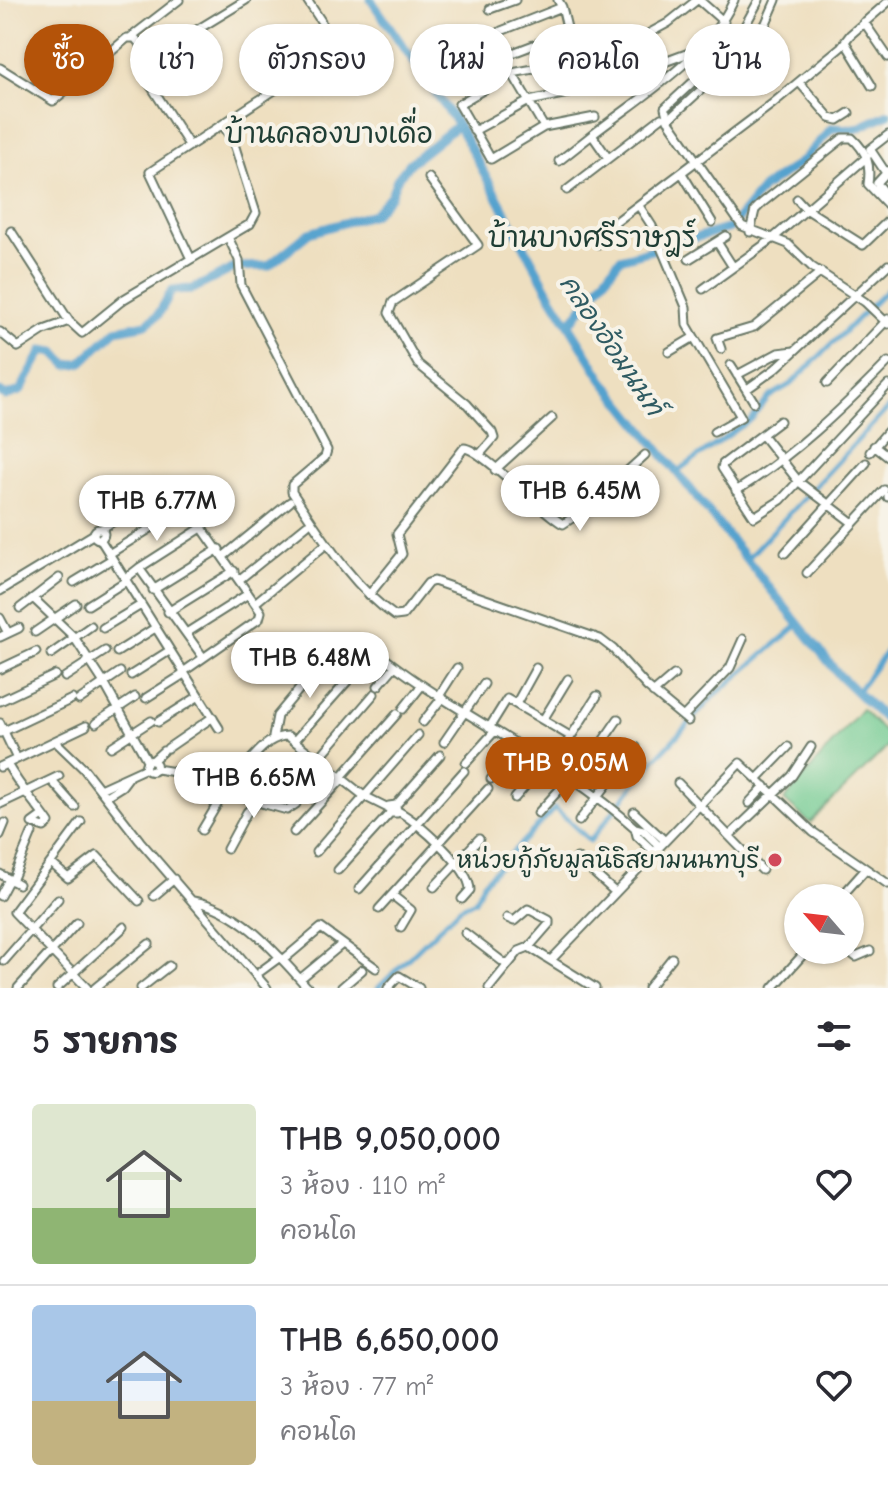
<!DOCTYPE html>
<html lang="th">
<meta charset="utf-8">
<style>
body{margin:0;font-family:"Comic Neue","Playpen Sans Thai",sans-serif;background:#f7f7f7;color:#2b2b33;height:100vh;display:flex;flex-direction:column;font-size:30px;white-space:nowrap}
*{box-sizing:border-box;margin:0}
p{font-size:26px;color:#7c7c81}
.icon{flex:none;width:44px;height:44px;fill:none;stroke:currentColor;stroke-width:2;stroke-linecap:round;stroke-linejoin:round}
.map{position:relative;height:988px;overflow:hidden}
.details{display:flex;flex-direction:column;background:#fff;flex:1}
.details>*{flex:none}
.guide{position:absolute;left:24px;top:24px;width:840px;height:72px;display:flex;gap:16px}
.needle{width:52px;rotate:298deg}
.controls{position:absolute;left:784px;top:884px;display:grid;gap:16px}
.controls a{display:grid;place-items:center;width:80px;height:80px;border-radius:50%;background:#fff;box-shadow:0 2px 6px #0004;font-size:40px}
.price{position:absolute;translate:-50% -68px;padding:0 18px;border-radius:28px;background:#fff;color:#222;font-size:26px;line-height:52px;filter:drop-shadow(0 2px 4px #0008)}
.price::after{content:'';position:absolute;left:50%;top:48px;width:24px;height:18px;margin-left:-12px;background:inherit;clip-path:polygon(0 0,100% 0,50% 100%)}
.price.current{background:#b45309;color:#fff}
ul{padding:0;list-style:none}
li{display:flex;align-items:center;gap:24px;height:200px;padding:0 32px}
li+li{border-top:2px solid #e1e1e2}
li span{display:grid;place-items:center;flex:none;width:224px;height:160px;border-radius:8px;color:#555}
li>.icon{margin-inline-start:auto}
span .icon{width:96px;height:96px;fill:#fffc;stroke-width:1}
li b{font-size:34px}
h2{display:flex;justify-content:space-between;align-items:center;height:96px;padding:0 32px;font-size:34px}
.tag{padding:0 28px;border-radius:36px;background:#fff;box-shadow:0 2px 6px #0004;font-size:28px;line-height:72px}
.tag.current{background:#b45309;color:#fff}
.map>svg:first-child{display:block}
.green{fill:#70ca91;stroke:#488462;stroke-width:2}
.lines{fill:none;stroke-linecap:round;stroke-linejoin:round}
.canal{stroke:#55a2ce;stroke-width:5}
.river{stroke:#55a2ce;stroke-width:9}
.minor-casing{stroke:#677665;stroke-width:11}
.minor{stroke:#fff;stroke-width:7}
.poi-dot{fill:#d1495b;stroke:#f7f3e8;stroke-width:3}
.labels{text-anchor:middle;stroke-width:8;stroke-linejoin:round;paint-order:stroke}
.poi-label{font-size:24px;fill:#1f3d34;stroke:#f7f3e8;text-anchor:end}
.water-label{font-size:26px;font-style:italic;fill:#2f5b62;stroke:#f7f3e8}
.quarter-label{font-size:28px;fill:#1f3d34;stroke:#f7f3e8}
</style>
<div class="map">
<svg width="888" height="988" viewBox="0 0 888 988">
<rect width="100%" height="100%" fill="#f7f3e8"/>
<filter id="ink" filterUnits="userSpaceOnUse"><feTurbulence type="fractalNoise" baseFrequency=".0125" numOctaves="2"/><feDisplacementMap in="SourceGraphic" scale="16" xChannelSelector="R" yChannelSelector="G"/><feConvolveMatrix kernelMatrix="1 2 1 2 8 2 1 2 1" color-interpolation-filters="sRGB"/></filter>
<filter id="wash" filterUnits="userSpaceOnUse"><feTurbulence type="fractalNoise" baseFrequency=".006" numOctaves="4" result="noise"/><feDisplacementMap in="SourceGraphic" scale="32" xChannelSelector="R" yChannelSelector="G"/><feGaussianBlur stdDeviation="1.8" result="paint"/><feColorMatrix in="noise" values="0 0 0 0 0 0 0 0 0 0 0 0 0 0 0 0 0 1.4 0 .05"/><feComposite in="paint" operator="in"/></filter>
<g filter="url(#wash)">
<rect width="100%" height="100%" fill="#eedfc0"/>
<!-- green -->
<path class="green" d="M862,709L888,736V746L810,823L784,800Z"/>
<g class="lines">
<!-- canal -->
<path class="canal" d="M676,472L752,419L769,397L791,384L888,289
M746,560L888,408
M857,692L888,649
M378,988L461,907L475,901L483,883L555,808L590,841L651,764L714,696L798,625"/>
<!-- river -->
<path class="river" d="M371,0L458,125L550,294L603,380L840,676L888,722
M569,325L620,259L730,228L763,188L802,161L832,128L856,129L888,114
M0,392L6,396L20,391L43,350L55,352L68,365L81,363L116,330L146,324L158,315L172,290L193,289L236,267L268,266L309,233L374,214L391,195L397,179L410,163L458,125"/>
</g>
</g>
<g filter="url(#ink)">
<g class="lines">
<defs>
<path id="minor" d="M307,0L321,21
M699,0L724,22
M759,0L736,42L665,108L668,120L750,45L766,23L776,0
M490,9L515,0
M864,22L888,57
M501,31L562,7L558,0
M131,37L179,0
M845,42L872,86
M510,54L568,32L562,7
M327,55L337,73
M609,55L621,80
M151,58L246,0
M0,68L53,101L127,38H135L151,58L142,72L189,145
M512,73L544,127
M799,82L830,118L838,120L849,113
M595,117L544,127L491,159L459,104L512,73L609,55L668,23L697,0
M668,120L742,226L788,244L812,267L865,302L888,324
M223,124L235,147L256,213L250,224L228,237L239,260L241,285L327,450L325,457L292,485V492C321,535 352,587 395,616L403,615L428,583L434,581L600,639L613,649L647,687L688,721
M474,131L529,101L597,87L697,50
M592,135C642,96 707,58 734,0
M559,161L592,135L608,158
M888,171L877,183L888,196
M886,173L870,149L888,135
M683,175L712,222
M429,178L478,245L393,302L389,313L418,364L467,404L492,432L494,438L480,454
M567,190L661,118
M797,199L806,209L863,245L888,221
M639,206L652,226L686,307L687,325L741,417L714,432
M11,231L69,321L82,333L124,299L228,237
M750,232L755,210L762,203L843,138H852C867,152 871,164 868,184L888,205
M717,242L733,267
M598,244L600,234L772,104L841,47L850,35L888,2
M191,259L150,172L346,43
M689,259L726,236
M703,289L771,240L867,157
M0,332L18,347L44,330L69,321
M721,349L717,338L754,327L821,272
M669,352L694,337
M731,365L754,402
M737,375L778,353L794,351
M827,383L888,319
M747,389L775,369L888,265
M780,421L723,464L722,468L754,517L781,500L888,385
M763,436L799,482L853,523
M874,446L888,457
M870,452L888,431
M495,470L552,418
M736,491C793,456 841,410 888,362
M888,497V496
M101,529L172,485L261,612L259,619L183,672
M94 534a5 5 0 1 1 10 0a5 5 0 1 1-10 0Z
M100,539L219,728
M785,553L866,463
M109,554L188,505
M224,556L290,502
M139,568L203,527
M807,573L884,490
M125,579L139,568L203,657
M240,579L307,525
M74,582L112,559
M153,590L219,549
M0,591L94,534
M369,595L402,554L397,534L464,448C482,449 542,513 563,524L583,511L645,455
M33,598L74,637L104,683L148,762
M255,603L324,546
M88,605L126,581
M20,608L59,578
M168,612L234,571
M0,618L8,633
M103,628L141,605
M35,632L76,604
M188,632L248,594
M0,637L19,628
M117,652L155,628
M51,654L91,626
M387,660C467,721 561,761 635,828
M0,669L36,652
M131,675L169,651
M65,677L105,651
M378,686L395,666
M653,693L674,675
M439,696L457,668
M146,698L184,674
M79,700L120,672
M0,701L55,675
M516,704L536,668
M403,709L422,685
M683,717L730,668L743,639
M543,720L568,679
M158,722L199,696
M423,722L442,698
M0,723L17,759
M96,723L135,697
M489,728L507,699L570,736
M0,733L72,699
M273,737L277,716L327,656
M296,739L352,676
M55,741L84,769L140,841L267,988
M444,742L484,684
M111,747L151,721
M168,748L213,717
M319,758L374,694
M145.5 766a5.5 5.5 0 1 1 11 0a5.5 5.5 0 1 1-11 0Z
M152,761L163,751
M466,763L494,732
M7,764C21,789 34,801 49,823L44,827L32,823L43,815
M552,766L597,696
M0,767L86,726
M156,769C176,771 207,781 226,776C252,770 260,736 288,736L364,796L388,808
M342,776L397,714
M223,777C238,802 262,802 287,810L296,804
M758,778L788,747
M491,779L519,747
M51,780L75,807
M576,780L618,719
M678,783L762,870
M100,789L146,768
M106,796L122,786L128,778
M515,798L546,762
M749,803L765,786
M0,804L59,776
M396,805L397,813H390L389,806L396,805L440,755
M398,811C418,822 470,868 470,890L462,899
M634,812L664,840
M538,813L571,777
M579,821L636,747
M81,822L14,912L87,988
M202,830L228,786
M294,832L343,778
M0,835L5,823
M729,836L792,776L811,747
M227,849L247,812L279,781
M653,851L637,836L635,828L643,830L659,846
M316,852L418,735
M577,858L615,892
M51,863L68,878L97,856L139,901
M338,870L390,813
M0,874L18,884
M12,881L32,833
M434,887L479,839
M359,889L464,771
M392,895L411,910L401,927
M0,896L9,879
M154,896L174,879
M840,898L865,870
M193,901C241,909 277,954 308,988
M379,909L488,789
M507,918L514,921L528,909L549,920V924L529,947
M465,933L507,965
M847,950L856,957L870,951
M283,960L321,928L376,968
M551,960L740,763L813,832L888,884
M4,961L58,899
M261,971L280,957
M300,979L341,945
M18,988L77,923
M57,988L124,927
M95,988L149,944
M141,988L169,966
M341,988L362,970
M388,988L399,976L419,988
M489,988L519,951L529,947L595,988
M648,988L672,958
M773,988L807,950"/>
</defs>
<!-- minor casing -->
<use href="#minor" class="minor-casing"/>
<!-- minor -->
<use href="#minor" class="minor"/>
</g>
</g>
<!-- markers -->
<circle class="poi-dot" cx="775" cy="860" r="8"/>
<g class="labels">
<!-- poi labels -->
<g class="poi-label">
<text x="759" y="868">หน่วยกู้ภัยมูลนิธิสยามนนทบุรี</text>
</g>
<!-- water labels -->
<g class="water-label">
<text transform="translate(612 345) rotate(56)" y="9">คลองอ้อมนนท์</text>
</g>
<!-- quarter labels -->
<g class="quarter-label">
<text x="329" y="143">บ้านคลองบางเดื่อ</text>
<text x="592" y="247">บ้านบางศรีราษฎร์</text>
</g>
</g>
</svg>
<div class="controls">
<a><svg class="needle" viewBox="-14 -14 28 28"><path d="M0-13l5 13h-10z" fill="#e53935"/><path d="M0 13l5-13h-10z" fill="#7c7c81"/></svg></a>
</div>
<b class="price" style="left:580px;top:533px">THB 6.45M</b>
<b class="price" style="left:157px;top:543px">THB 6.77M</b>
<b class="price" style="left:310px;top:700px">THB 6.48M</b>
<b class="price current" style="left:566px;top:805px">THB 9.05M</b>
<b class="price" style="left:254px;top:820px">THB 6.65M</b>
<div class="guide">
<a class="tag current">ซื้อ</a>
<a class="tag">เช่า</a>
<a class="tag">ตัวกรอง</a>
<a class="tag">ใหม่</a>
<a class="tag">คอนโด</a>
<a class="tag">บ้าน</a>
</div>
</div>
<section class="details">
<h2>5 รายการ<svg class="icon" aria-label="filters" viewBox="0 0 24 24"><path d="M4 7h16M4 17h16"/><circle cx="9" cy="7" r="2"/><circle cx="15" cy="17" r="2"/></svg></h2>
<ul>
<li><span style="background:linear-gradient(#dfe7d0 65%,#8fb573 0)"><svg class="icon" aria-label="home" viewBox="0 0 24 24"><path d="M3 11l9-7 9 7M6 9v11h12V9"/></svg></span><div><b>THB 9,050,000</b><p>3 ห้อง · 110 m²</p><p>คอนโด</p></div><svg class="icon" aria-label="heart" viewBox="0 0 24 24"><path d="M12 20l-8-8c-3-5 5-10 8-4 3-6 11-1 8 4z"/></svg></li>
<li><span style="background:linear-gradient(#a9c7e8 60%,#c2b280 0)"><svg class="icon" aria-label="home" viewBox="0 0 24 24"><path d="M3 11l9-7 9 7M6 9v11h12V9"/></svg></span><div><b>THB 6,650,000</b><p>3 ห้อง · 77 m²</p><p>คอนโด</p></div><svg class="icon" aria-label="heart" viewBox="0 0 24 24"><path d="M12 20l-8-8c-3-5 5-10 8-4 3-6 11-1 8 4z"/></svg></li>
</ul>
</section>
